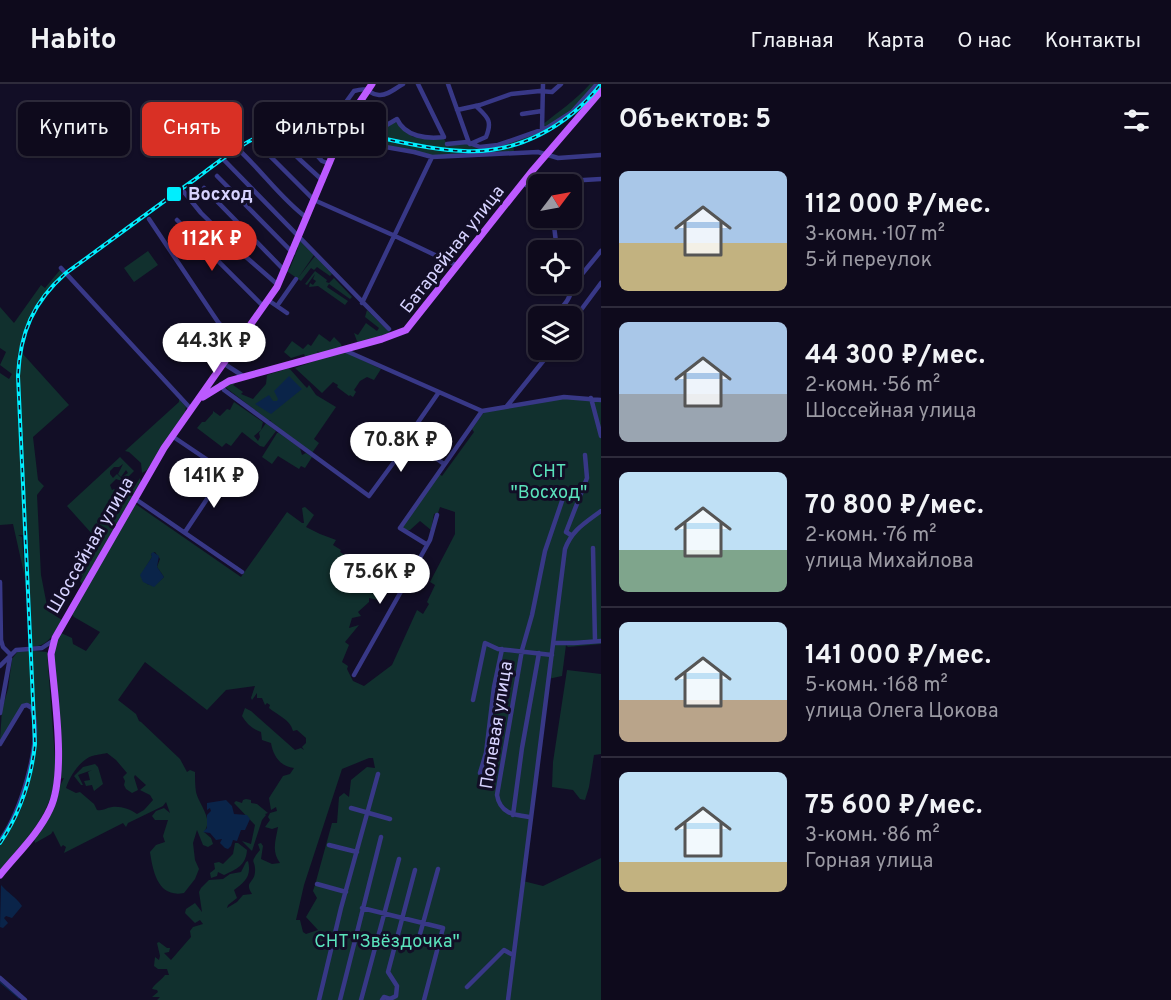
<!DOCTYPE html>
<html lang="ru">
<meta charset="utf-8">
<style>
body{margin:0;font-family:Overpass,sans-serif;background:#171325;color:#f1f3f6;height:100vh;display:flex;flex-direction:column;font-size:22px;white-space:nowrap}
*{box-sizing:border-box;margin:0}
p{font-size:20px;color:#9b9aa3}
.icon{flex:none;width:33px;height:33px;fill:none;stroke:currentColor;stroke-width:2;stroke-linecap:round;stroke-linejoin:round}
.map{position:relative;flex:1;overflow:hidden}
.panel{display:flex;flex-direction:column;background:#0e0a1c;width:570px}
.panel>*{flex:none}
.hud{position:absolute;left:18px;top:18px;width:492px;height:54px;display:flex;gap:12px}
.needle{width:39px;rotate:58deg}
.tools{position:absolute;left:528px;top:90px;display:grid;gap:12px}
.tools a{display:grid;place-items:center;width:54px;height:54px;border-radius:9px;background:#0e0a1c;box-shadow:0 2px 4px #0004,0 0 0 2px #2e2b3b;font-size:30px}
.price{position:absolute;translate:-50% -51px;padding:0 14px;border-radius:21px;background:#fff;color:#222;font-size:20px;line-height:39px;filter:drop-shadow(0 2px 3px #0008)}
.price::after{content:'';position:absolute;left:50%;top:36px;width:18px;height:14px;margin-left:-9px;background:inherit;clip-path:polygon(0 0,100% 0,50% 100%)}
.price.on{background:#d93025;color:#fff}
ul{padding:0;list-style:none}
li{display:flex;align-items:center;gap:18px;height:150px;padding:0 18px}
li+li{border-top:2px solid #2e2b3b}
li span{display:grid;place-items:center;flex:none;width:168px;height:120px;border-radius:9px;color:#555}
li>.icon{margin-inline-start:auto}
span .icon{width:72px;height:72px;fill:#fffc;stroke-width:1}
li b{font-size:26px}
h2{display:flex;justify-content:space-between;align-items:center;height:72px;padding:0 18px;font-size:26px}
.pill{padding:0 21px;border-radius:9px;background:#0e0a1c;box-shadow:0 2px 4px #0004,0 0 0 2px #2e2b3b;font-size:21px;line-height:54px}
.pill.on{background:#d93025;color:#fff}
header{display:flex;align-items:center;gap:36px;box-sizing:border-box;height:84px;padding:0 30px;background:#0e0a1c;border-bottom:2px solid #2e2b3b}
header strong{font-size:28px}
nav{display:flex;gap:33px;margin-inline-start:auto;font-size:21px}
main{display:flex;flex:1;min-height:0}
.map>svg:first-child{display:block}
.green{fill:#11302e;fill-rule:evenodd}
.water{fill:#0a2449}
.lines{fill:none;stroke-linecap:round;stroke-linejoin:round}
.stream{stroke:#0a2449;stroke-width:1.5}
.minor{stroke:#383887;stroke-width:4.5}
.major{stroke:#bc5aff;stroke-width:7}
.rail-casing{stroke:#00eefe;stroke-width:4}
.rail{stroke:#120e26;stroke-width:1.5;stroke-dasharray:4.5;stroke-linecap:butt}
.poi-dot{fill:#00eefe;stroke:#120e26;stroke-width:2}
.labels{text-anchor:middle;stroke-width:6;stroke-linejoin:round;paint-order:stroke}
.poi-label{font-size:18px;font-weight:bold;fill:#d7d3ff;stroke:#120e26;text-anchor:start}
.street-label{font-size:18px;fill:#d7d3ff;stroke:#120e26}
.park-label{font-size:18px;fill:#5be3bc;stroke:#120e26}
</style>
<header>
<strong>Habito</strong>
<nav><a>Главная</a><a>Карта</a><a>О нас</a><a>Контакты</a></nav>
</header>
<main>
<div class="map">
<svg width="601" height="916" viewBox="0 0 601 916">
<rect width="100%" height="100%" fill="#120e26"/>
<!-- green -->
<path class="green" d="M590,0H601V4L576,31H571L541,49L513,60L514,67L516,68L433,72L342,54L350,36L353,35L356,40L370,47L396,38L413,53L444,55L447,60L467,59L473,62H492L545,43L542,41C558,28 576,16 590,0Z
M300,157L314,171L298,194L315,172L332,190L330,192L317,183L314,186L311,184L301,197L288,188L287,186L290,184L298,164L297,161Z
M148,167L158,181L134,198L124,184Z
M60,186L63,190C38,214 23,241 17,276L25,456L23,451H18L22,453L25,494L13,440L0,441V289L9,295L12,290L0,281L6,268L0,264V223L14,239L41,201L45,204Z
M315,187L327,196L326,198L329,199L334,194L352,213L350,215L329,200L327,203L348,217L345,221L318,202L309,203L310,199L313,201L316,197L313,195L315,190L307,201L305,200Z
M367,226L390,249L358,260L354,249L358,251L366,239L377,247L379,244L365,233Z
M319,250L330,258L334,253L341,260L342,264L323,270L317,267L319,270L306,274L304,270L291,274L284,268L292,257L303,265L308,260L311,262Z
M343,267L381,285L374,296L367,293L360,297L354,306L356,308L353,313L350,311L349,312L337,303L338,301L333,298L322,309L295,284Z
M22,269L69,321L33,353L38,396L44,402L37,411L41,491L48,527L62,536C54,549 49,562 32,563V551L19,294Z
M289,284L305,302L307,304L309,301L316,311L336,323L314,355L319,359L312,369L270,337L271,336H268L225,303L233,298L235,299L233,301L243,308L241,310L253,315L266,300L267,291Z
M550,314L601,316V560L568,563L566,561L562,592L548,595L523,797L543,802L601,774V916H157L160,913H152L158,908L157,906L152,905C154,900 162,896 165,891H169L167,885H158L154,882L155,873L159,876L160,872L157,859L159,858L167,864H170L169,868L164,869L171,876L191,853L190,847L193,843L203,840L200,836L195,839L185,829L186,825L195,819L202,828L199,808L201,804L209,796L223,795L230,790L241,788L246,778L248,777C252,793 244,798 234,806L237,814L228,821L227,824L237,818L243,811L252,810C244,797 254,800 255,788C256,774 248,781 260,766L258,760L261,759L263,762L261,775L272,780L280,779C271,767 276,756 278,743L272,745L265,743L270,736L268,733L270,729L277,727L276,723L271,726L269,714L283,692L290,690L294,684C281,683 273,672 271,659L262,656L261,648C252,645 247,640 242,632L245,624L251,627L295,666L301,664L304,666L302,663L306,659V654L297,646L293,647C290,635 277,631 269,624L270,621L267,619L265,621L262,614H257V609L252,616L251,614L255,602L226,606L207,626L145,578L118,616L136,630L139,637L141,638L180,675L187,688L190,686L195,688C195,695 195,702 196,708C199,721 214,735 204,748L211,754L213,760L208,763L203,761L197,746L193,759L195,776L199,785L195,795L184,809C158,814 153,788 150,768L156,761L165,758L163,752L168,736H155L152,732L156,727L164,724L170,729L166,718L163,722L128,739L126,743L123,739L64,769L66,763L63,761L61,763L53,747L51,750L35,759L34,754L64,694L60,695L53,565L61,549L72,554L73,560L86,567L100,548L74,533L71,529L134,419L241,493L287,428L302,439H304L302,424L305,423L314,431L306,443L320,450L336,456L333,461L341,466L340,468L349,474L351,472L369,485L374,482L369,479L375,474L384,485V490L388,492L379,507L381,509L378,516L369,514V518L358,528L361,532L352,534L349,544L359,541L345,558L349,561L342,578L348,582L347,585L353,597L364,602L392,581L417,526L423,530L429,520L427,518L435,501L430,498L455,450V428L440,423L438,429L434,430L431,446L420,437L410,446H406L401,442L438,389L442,392L474,348L472,345L484,328ZM155,468L160,475L157,483L164,493L154,502L147,500L144,486L152,473L151,470ZM107,669L116,676L127,689L123,693L125,697L124,701L126,705L132,709L138,706L134,693L135,691L146,701L140,706L150,711L153,716L144,726L137,730C130,725 121,722 112,723C105,724 104,727 97,726L94,720L80,708L76,709L66,704C70,692 80,676 92,672C95,671 102,670 107,669ZM369,674H373L375,684L367,683L351,696L349,713L344,709L339,713L337,739H332L315,801L313,807L317,814L306,833L318,846L306,850L303,848L300,836H296L304,801L342,685Z
M179,315L186,323L185,328L147,386L142,389L141,379L129,368L125,367L179,318Z
M234,318L263,338L261,346L254,352L258,357L260,353L259,349L266,339L276,347L264,363L260,362L242,348L231,362L226,359L222,363L197,344L202,338H205L213,329V327L220,332L227,325L230,326Z
M277,349H279L300,364L302,371L306,369L312,373L305,384L301,382L299,385L278,372L272,380L262,373Z
M120,373L134,387L125,396L122,393L128,389L126,386L121,393L118,390L123,380L119,383H114L110,387V390L113,394L117,390L125,398L116,395L110,401L112,406L114,405L120,411L118,414L123,420L140,394L141,398L82,500L80,497L90,479L81,494L79,490L74,488L93,451L67,422Z
M23,566L47,568L56,688C51,733 27,753 0,786V761L21,725L31,692L35,664V628L26,620L0,656L2,625L8,605L12,575L18,567Z
M567,586L601,590V670L594,671L589,703L585,716L580,715L573,706L552,703L553,678Z
M95,680L98,683L103,700L94,707L92,701L86,702L84,697L90,696L88,688L92,686L78,691L83,701H81L74,692L83,683Z
M246,715L251,716V719L257,720L268,729L265,730L266,731L262,736L252,767L242,757L251,760L255,741L234,719L236,717L242,719L243,716Z
M235,759H238L247,766C246,781 237,785 224,791L218,788L217,792L211,794L210,789L215,785L214,779L219,778L223,780L233,770Z"/>
<!-- water -->
<path class="water" d="M289,292L302,305L271,330L255,320L269,311L273,317H277L278,315L274,307Z
M153,468L159,472L157,483L164,493L154,503L143,498L140,491L152,473L151,470Z
M226,716L232,722L234,730L247,731L250,735L245,746H241L237,757L233,756L231,762L228,765L225,764L220,759L222,755L216,756L210,749L203,748L207,744V731L211,727L210,724L207,726V719Z
M1,801C8,809 16,813 22,822L12,834L6,832L4,834L8,839L3,844L0,843Z"/>
<g class="lines">
<!-- stream -->
<path class="stream" d="M0,898L19,914"/>
<!-- minor -->
<path class="minor" d="M448,0L469,59
M457,26L480,21L511,10L540,7L552,8L561,0
M353,27L347,24L346,18L354,7C371,2 367,10 379,11C387,12 396,4 403,0
M522,30L542,27
M350,31C372,52 371,50 397,35C405,53 427,55 444,53L418,0
M542,45L543,0
M315,46L305,58L322,77L330,80
M279,49C288,68 308,82 323,97
M340,55L414,68L432,73L538,68L558,74L601,71
M255,57L314,116L395,152L458,182
M447,60L467,58L480,63L498,61L547,44L572,28L597,0
M470,60L486,53C493,36 487,33 476,22
M239,66C262,87 282,116 307,134
M224,76L389,245
M217,92L293,169
M523,99L538,109
M546,100L550,98L601,95
M204,104L285,187
M184,108L201,129L246,173L278,201
M553,134L557,166
M149,135L218,238L237,260
M177,136L263,222
M61,184L191,325
M568,200L573,201L601,167
M268,216L287,229
M362,219L432,73
M277,222L296,195
M554,232C561,224 573,214 571,202
M572,238L601,199
M536,254L538,251
M344,266L482,327L564,313L601,316
M223,279L243,292
M221,300L224,306L369,412L408,359L412,347L439,308
M591,314L601,352
M507,322L552,266
M172,352L227,389
M409,355L444,380
M134,414L242,488
M185,448L225,388
M571,451L566,448L587,394L585,371
M426,460L400,444L482,327
M593,464L595,557
M0,498L1,556L3,563L11,571
M553,559H574L601,557
M522,566L497,711C500,730 515,731 530,733
M522,566L532,531L545,467L562,417
M0,582L16,566L42,564L54,556
M354,591L430,456L437,431
M473,616L485,559L498,565L552,571
M0,629L10,574
M0,660L23,622L27,621L32,624C43,659 20,729 0,757
M480,689L486,669L494,603L502,565
M351,724L390,735
M513,731L522,664L539,569
M329,761L357,768
M317,800L346,808
M362,824L443,844L424,916
M417,861L438,785
M0,894L25,916
M467,903L504,866L513,871
M319,916L341,824L378,690
M340,916L381,753
M361,916L399,775
M382,916L384,913L390,915L396,912L397,902L388,888L415,786
M508,916L565,465C572,446 585,439 601,427"/>
<!-- major -->
<path class="major" d="M203,313L229,297L382,255L406,246L533,86L601,7
M0,791C17,770 39,749 50,725C67,690 54,611 51,570L55,554L164,364L277,203L347,37L372,0"/>
<defs>
<path id="rail" d="M0,759C21,728 31,696 35,660L18,292C20,249 33,218 66,189C109,158 151,126 194,96C220,77 245,55 275,46C304,38 332,44 361,50C394,56 429,66 464,67C518,70 568,42 601,0"/>
</defs>
<!-- rail casing -->
<use href="#rail" class="rail-casing"/>
<!-- rail -->
<use href="#rail" class="rail"/>
</g>
<!-- markers -->
<rect class="poi-dot" x="166" y="102" width="16" height="16" rx="3"/>
<g class="labels">
<!-- poi labels -->
<g class="poi-label">
<text x="188" y="116">Восход</text>
</g>
<!-- street labels -->
<g class="street-label">
<text transform="translate(452 165) rotate(-52)" y="6">Батарейная улица</text>
<text transform="translate(90 461) rotate(-60)" y="6">Шоссейная улица</text>
<text transform="translate(496 641) rotate(-81)" y="6">Полевая улица</text>
</g>
<!-- park labels -->
<g class="park-label">
<text x="549" y="393">СНТ<tspan x="549" dy="21">"Восход"</tspan></text>
<text x="387" y="863">СНТ "Звёздочка"</text>
</g>
</g>
</svg>
<div class="tools">
<a><svg class="needle" viewBox="-14 -14 28 28"><path d="M0-13l5 13h-10z" fill="#e53935"/><path d="M0 13l5-13h-10z" fill="#9b9aa3"/></svg></a>
<a><svg class="icon" aria-label="locate" viewBox="0 0 24 24"><circle cx="12" cy="12" r="6"/><path d="M12 2v4M12 18v4M2 12h4M18 12h4"/></svg></a>
<a><svg class="icon" aria-label="layers" viewBox="0 0 24 24"><path d="M12 4l9 5-9 5-9-5zM3 14l9 5 9-5"/></svg></a>
</div>
<b class="price on" style="left:212px;top:188px">112K ₽</b>
<b class="price" style="left:214px;top:290px">44.3K ₽</b>
<b class="price" style="left:401px;top:389px">70.8K ₽</b>
<b class="price" style="left:214px;top:425px">141K ₽</b>
<b class="price" style="left:380px;top:521px">75.6K ₽</b>
<div class="hud">
<a class="pill">Купить</a>
<a class="pill on">Снять</a>
<a class="pill">Фильтры</a>
</div>
</div>
<section class="panel">
<h2>Объектов: 5<svg class="icon" aria-label="filters" viewBox="0 0 24 24"><path d="M4 7h16M4 17h16"/><circle cx="9" cy="7" r="2"/><circle cx="15" cy="17" r="2"/></svg></h2>
<ul>
<li><span style="background:linear-gradient(#a9c7e8 60%,#c2b280 0)"><svg class="icon" aria-label="home" viewBox="0 0 24 24"><path d="M3 11l9-7 9 7M6 9v11h12V9"/></svg></span><div><b>112 000 ₽/мес.</b><p>3-комн. · 107 m²</p><p>5-й переулок</p></div></li>
<li><span style="background:linear-gradient(#a9c7e8 60%,#9aa5b1 0)"><svg class="icon" aria-label="home" viewBox="0 0 24 24"><path d="M3 11l9-7 9 7M6 9v11h12V9"/></svg></span><div><b>44 300 ₽/мес.</b><p>2-комн. · 56 m²</p><p>Шоссейная улица</p></div></li>
<li><span style="background:linear-gradient(#bfe0f5 65%,#7fa58c 0)"><svg class="icon" aria-label="home" viewBox="0 0 24 24"><path d="M3 11l9-7 9 7M6 9v11h12V9"/></svg></span><div><b>70 800 ₽/мес.</b><p>2-комн. · 76 m²</p><p>улица Михайлова</p></div></li>
<li><span style="background:linear-gradient(#bfe0f5 65%,#b9a48a 0)"><svg class="icon" aria-label="home" viewBox="0 0 24 24"><path d="M3 11l9-7 9 7M6 9v11h12V9"/></svg></span><div><b>141 000 ₽/мес.</b><p>5-комн. · 168 m²</p><p>улица Олега Цокова</p></div></li>
<li><span style="background:linear-gradient(#bfe0f5 75%,#c2b280 0)"><svg class="icon" aria-label="home" viewBox="0 0 24 24"><path d="M3 11l9-7 9 7M6 9v11h12V9"/></svg></span><div><b>75 600 ₽/мес.</b><p>3-комн. · 86 m²</p><p>Горная улица</p></div></li>
</ul>
</section>
</main>
